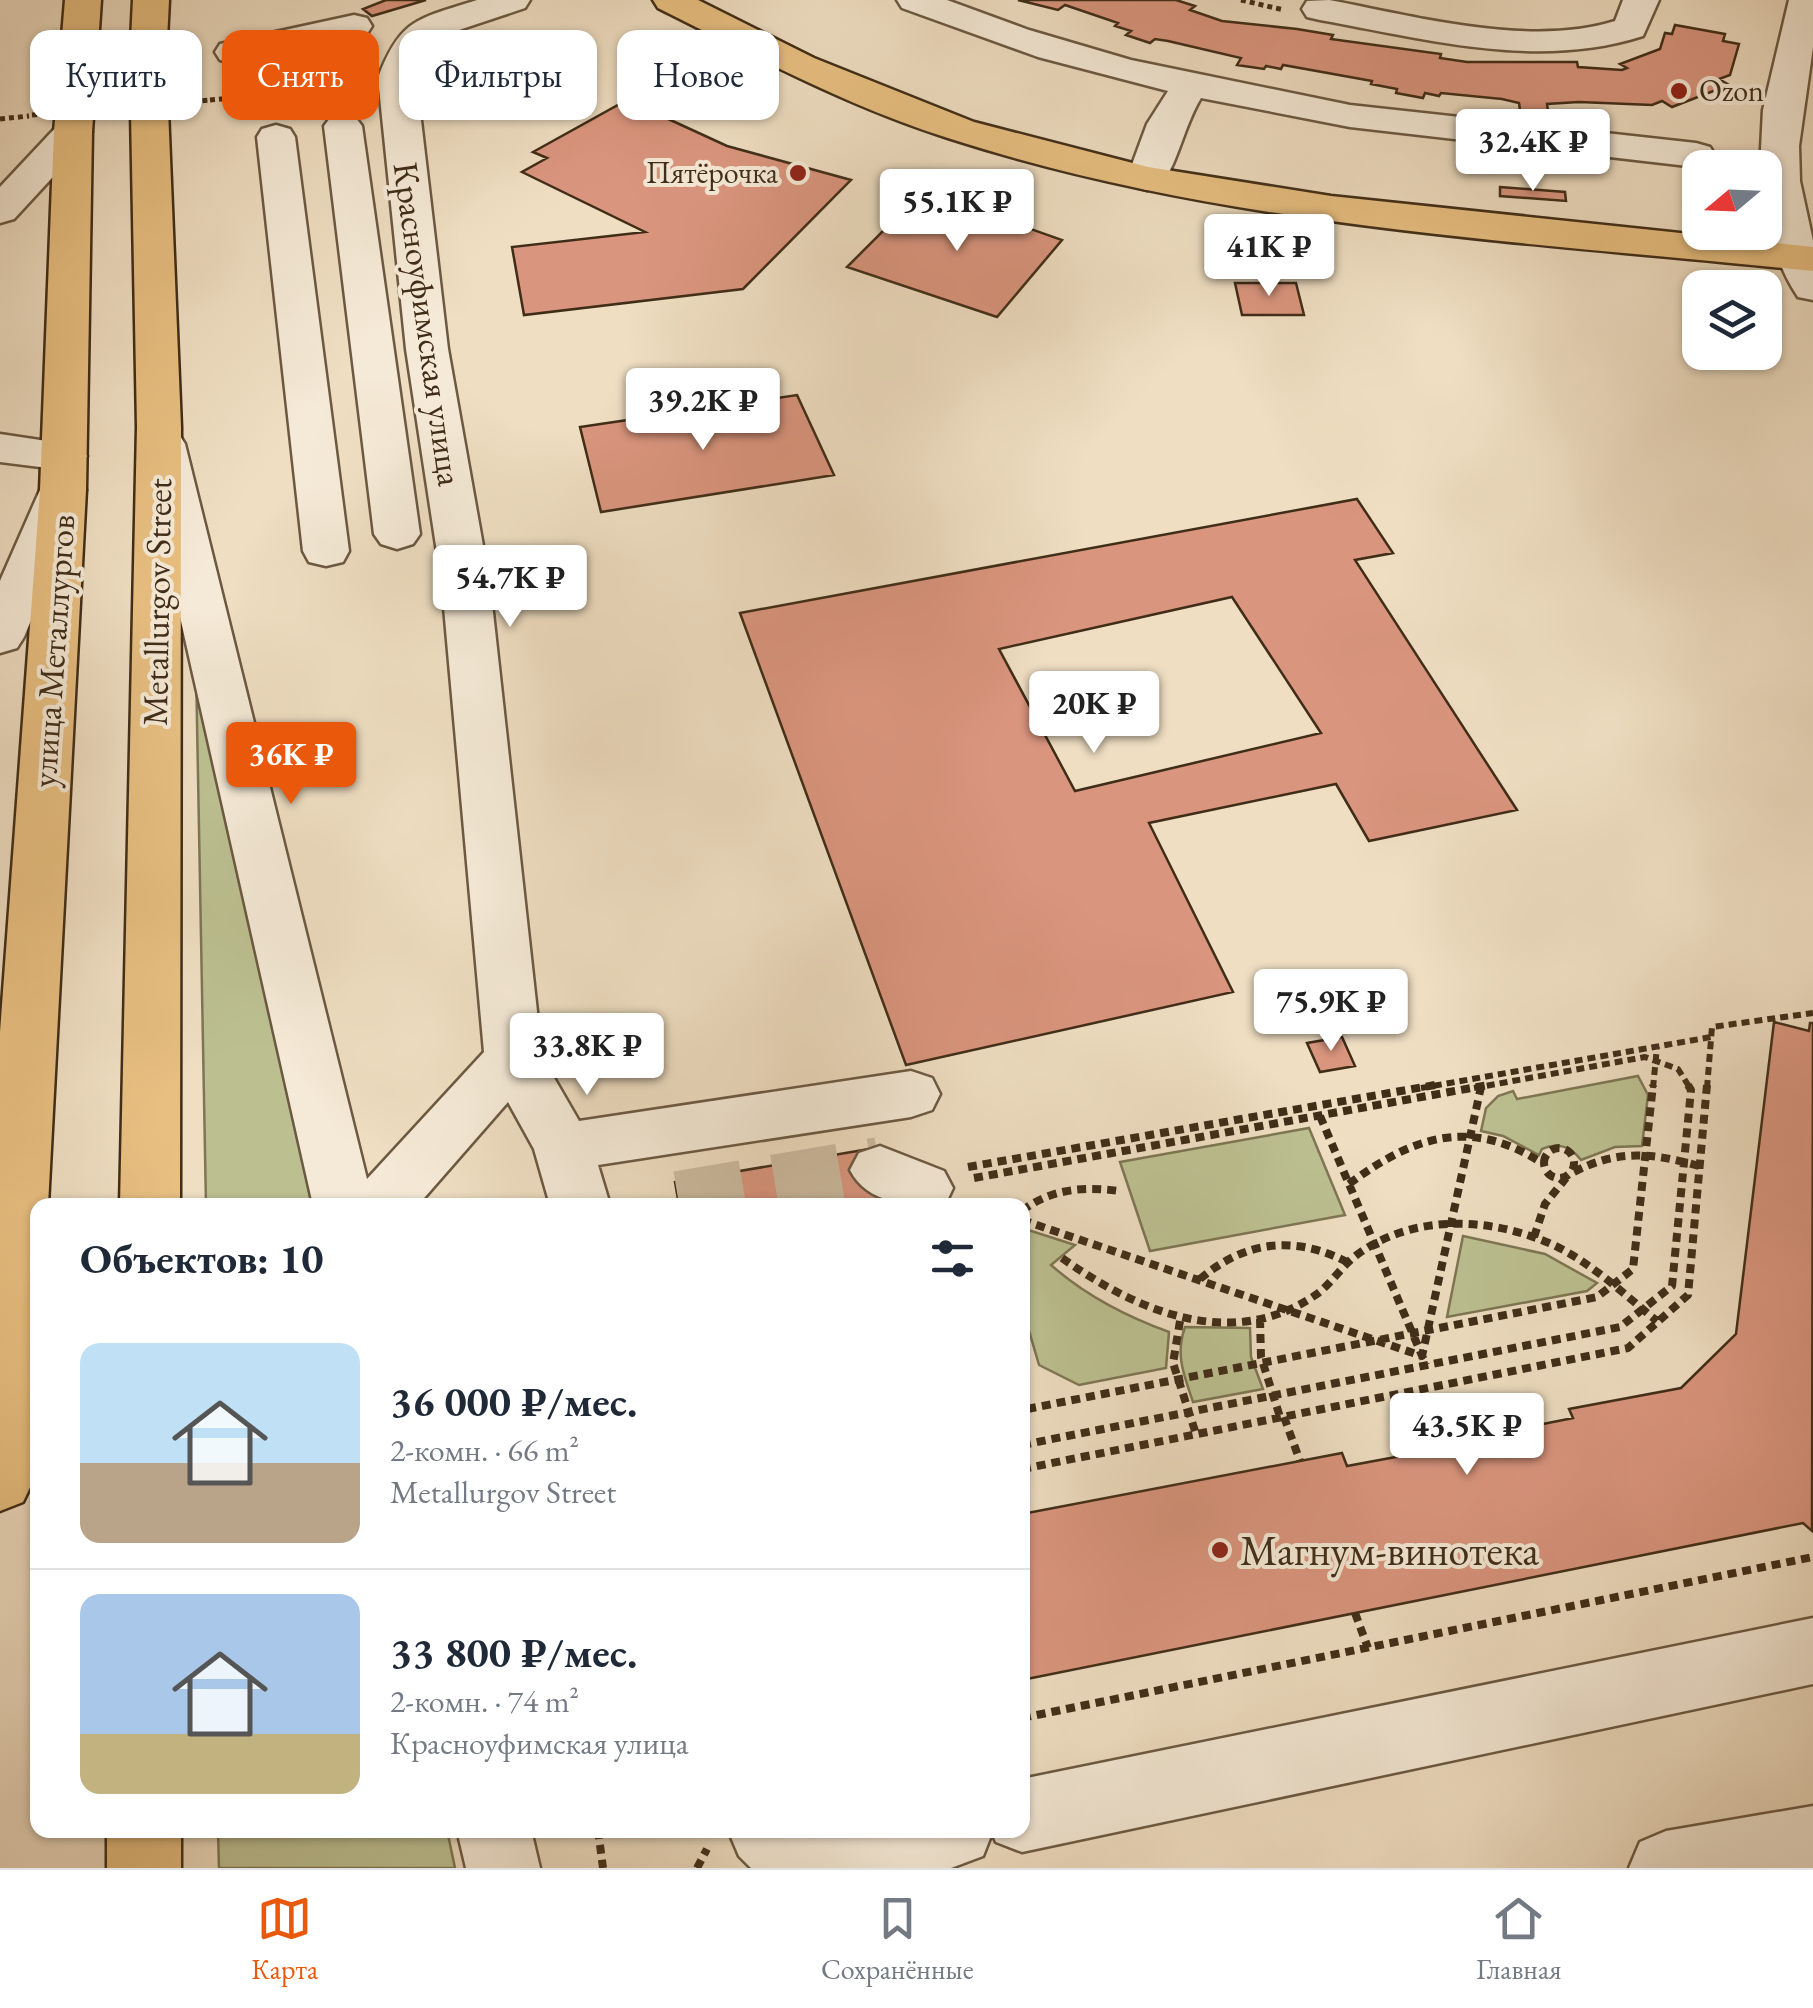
<!DOCTYPE html>
<html lang="ru">
<meta charset="utf-8">
<style>
body{margin:0;font-family:"EB Garamond",serif;background:#f2f2f3;color:#1f2937;height:100vh;display:flex;flex-direction:column;font-size:38px;white-space:nowrap}
*{box-sizing:border-box;margin:0}
p{font-size:32px;color:#747a83}
.icon{flex:none;width:55px;height:55px;fill:none;stroke:currentColor;stroke-width:2;stroke-linecap:round;stroke-linejoin:round}
.map{position:relative;flex:1;overflow:hidden}
.side{position:absolute;left:30px;top:1198px;width:1000px;height:640px;display:flex;flex-direction:column;background:#fff;border-radius:20px;box-shadow:0 2px 8px #0004}
.side>*{flex:none}
.hud{position:absolute;left:30px;top:30px;width:1000px;height:90px;display:flex;gap:20px}
.needle{width:65px;rotate:251deg}
.tools{position:absolute;left:1682px;top:150px;display:grid;gap:20px}
.tools a{display:grid;place-items:center;width:100px;height:100px;border-radius:20px;background:#fff;box-shadow:0 2px 8px #0004;font-size:50px}
.price{position:absolute;translate:-50% -85px;padding:0 22px;border-radius:10px;background:#fff;color:#222;font-size:32px;line-height:65px;filter:drop-shadow(0 2px 5px #0008)}
.price::after{content:'';position:absolute;left:50%;top:60px;width:30px;height:22px;margin-left:-15px;background:inherit;clip-path:polygon(0 0,100% 0,50% 100%)}
.price.current{background:#ea580c;color:#fff}
ul{padding:0;list-style:none}
li{display:flex;align-items:center;gap:30px;height:250px;padding:0 50px}
li+li{border-top:2px solid #e0e1e3}
li span{display:grid;place-items:center;flex:none;width:280px;height:200px;border-radius:20px;color:#555}
li>.icon{margin-inline-start:auto}
span .icon{width:120px;height:120px;fill:#fffc;stroke-width:1}
li b{font-size:42px}
h2{display:flex;justify-content:space-between;align-items:center;height:120px;padding:0 50px;font-size:42px}
.tag{padding:0 35px;border-radius:20px;background:#fff;box-shadow:0 2px 8px #0004;font-size:35px;line-height:90px}
.tag.current{background:#ea580c;color:#fff}
.tabs{display:flex;justify-content:space-around;align-items:center;height:140px;border-top:2px solid #e0e1e3;background:#fff;font-size:28px;color:#747a83}
.tabs a{display:grid;justify-items:center;gap:5px}
.tabs .current{color:#ea580c}
.map>svg:first-child{display:block}
.green{fill:#bcc091;stroke:#7e7654;stroke-width:2.5}
.building{fill:#da957e;stroke:#402d18;stroke-width:2.5;fill-rule:evenodd}
.lines{fill:none;stroke-linecap:round;stroke-linejoin:round}
.minor-tunnel{stroke:#ccbba0;stroke-width:66;stroke-dasharray:66 32;stroke-linecap:butt}
.minor-casing{stroke:#6c5942;stroke-width:5}
.major-casing{stroke:#402d18;stroke-width:5}
.path-far2{stroke:#402d18;stroke-width:5;stroke-dasharray:5 4;stroke-linecap:butt}
.path-far1{stroke:#402d18;stroke-width:6;stroke-dasharray:8 5;stroke-linecap:butt}
.path{stroke:#402d18;stroke-width:8;stroke-dasharray:9 6;stroke-linecap:butt}
.minor{fill:#f5ead7;fill-rule:evenodd}
.major{fill:#e8bf81;fill-rule:evenodd}
.path-bridge{stroke:#402d18;stroke-width:5;stroke-dasharray:5 4;stroke-linecap:butt}
.poi-dot{fill:#8f2418;stroke:#f5ead7;stroke-width:4}
.labels{text-anchor:middle;stroke-width:8;stroke-linejoin:round;paint-order:stroke}
.far-poi-label{font-size:30px;fill:#402d18;stroke:#f5ead7;text-anchor:start}
.street-label{font-size:35px;fill:#402d18;stroke:#f5ead7}
.near-poi-label{font-size:42px;fill:#402d18;stroke:#f5ead7;text-anchor:start}
</style>
<div class="map">
<svg width="1813" height="1868" viewBox="0 0 1813 1868">
<rect width="100%" height="100%" fill="#efdec2"/>
<filter id="stains"><feTurbulence type="fractalNoise" baseFrequency=".002" numOctaves="4"/><feColorMatrix values="0 0 0 0 .2 0 0 0 0 .09 0 0 0 0 .02 0 0 0 .5 -.17"/></filter>
<radialGradient id="worn" r=".72"><stop offset=".6" stop-color="#630" stop-opacity="0"/><stop offset="1" stop-color="#630" stop-opacity=".3"/></radialGradient>
<!-- green -->
<path class="green" d="M196,668L312,1205H206Z
M1638,1076L1648,1095L1642,1146L1615,1147L1581,1160C1570,1146 1558,1142 1542,1149L1539,1155L1503,1136L1481,1131L1486,1108L1498,1096L1513,1091L1517,1099Z
M1309,1128L1345,1215L1150,1251L1120,1162Z
M1022,1228L1075,1245L1051,1265C1086,1296 1125,1316 1169,1332L1166,1368L1079,1385L1039,1365L1023,1310Z
M1463,1236L1545,1254L1597,1283L1587,1291L1447,1317Z
M1185,1327L1250,1328L1251,1357L1263,1389L1193,1402C1184,1375 1175,1355 1185,1327Z
M218,1830H447L455,1868H219Z"/>
<!-- building -->
<path class="building" d="M386,0H426L372,16L363,9Z
M1018,0H1176L1195,6L1190,10L1222,21L1297,29L1333,35L1331,39L1441,54L1440,58L1467,62H1577L1578,67L1622,70L1627,68L1620,64L1660,49L1665,33L1672,34L1675,25L1725,34L1723,41L1739,44L1730,75L1719,79L1729,85L1672,107L1662,101L1652,105L1579,102L1547,104L1548,111L1520,110L1519,103L1502,99L1441,93L1439,96L1425,93L1423,98L1396,93L1397,89L1371,84L1372,81L1283,65L1281,69L1266,66L1264,69L1237,65L1241,58L1168,41L1155,39L1150,43L1126,35L1131,31L1115,26L1118,23L1065,5L1058,10Z
M627,100L727,146L851,180L743,289L524,315L512,247L645,232L522,172L547,158L533,152Z
M1500,187L1565,192L1566,201L1500,196Z
M923,191L1062,240L997,317L847,267Z
M1235,283H1296L1304,315H1242Z
M797,395L834,475L601,512L580,427Z
M1357,499L1393,553L1355,560L1517,810L1369,841L1336,784L1149,823L1233,992L906,1065L740,613ZM1232,597L1321,733L1075,791L999,649Z
M1774,1022L1809,1031L1810,1023H1813L1812,1531L1803,1523L1022,1680V1514L1342,1453L1347,1466L1401,1456L1396,1443L1514,1420L1518,1429L1573,1418L1569,1409L1681,1388L1736,1334Z
M1342,1037L1355,1066L1320,1072L1307,1043Z
M875,1148L889,1205H679L675,1182Z"/>
<g class="lines">
<!-- minor-tunnel -->
<path class="minor-tunnel" d="M679,1204L880,1170"/>
<defs>
<path id="minor" d="M477,0H530L525,8L450,33L425,49L416,78L448,349L490,585L542,1057L579,1121L911,1071L932,1078L940,1094L932,1110L911,1117L598,1165L610,1205H550L534,1149L508,1102L418,1205H313L141,444L147,434L163,430L179,434L185,444L367,1179L484,1052L442,585L406,349L378,78C401,17 419,19 477,0Z
M897,0H947L1029,30L1131,60L1350,105L1696,143L1710,147L1715,155L1710,163L1696,167L1350,127L1201,98C1184,126 1179,160 1161,186L1147,190L1133,186L1127,178L1147,124L1168,91L1038,57L902,8Z
M1329,0C1414,16 1531,48 1615,21L1623,0H1659L1643,36C1537,70 1426,39 1320,20L1307,17L1302,9L1307,1Z
M1789,0H1813V47L1799,146L1800,181L1813,241V300L1798,297C1771,257 1765,214 1765,168H1760L1763,110Z
M354,15L367,18L372,26L367,34L233,63L220,60L215,52L220,44Z
M343,115L356,118L362,126L420,534L413,544L397,549L381,544L374,534L324,126L330,118Z
M73,121L87,124L92,132L87,140L14,219L0,223V187L59,124Z
M276,125L290,129L295,137L349,551L343,562L326,566L309,562L303,551L257,137L262,129Z
M0,434L80,446L87,456L80,466L64,470L0,462Z
M63,476L79,480L86,490L24,637L17,648L0,653V581L40,490L47,480Z
M880,1146L944,1171L953,1188L945,1205C909,1205 868,1205 850,1170L859,1153Z
M1813,1618V1684L1022,1852L996,1842L992,1833L983,1856L951,1868H751L739,1856L728,1830H1022V1779Z
M1813,1806V1868H1629L1640,1842L1666,1831Z
M457,1830H531L540,1868H466Z"/>
<path id="major" d="M65,0H101L92,132L86,490L48,1205H38V1400L33,1481L23,1502L0,1511V1032L40,490L54,132Z
M133,0H169L166,60L181,427L180,1205H120L137,427L130,60Z
M653,0H698L814,58L974,122L1148,167L1331,196L1813,247V271C1524,241 1226,228 948,138C847,106 752,55 658,8Z
M107,1830H181V1868H107Z"/>
</defs>
<!-- minor casing -->
<use href="#minor" class="minor-casing"/>
<!-- major casing -->
<use href="#major" class="major-casing"/>
<!-- path-far2 -->
<path class="path-far2" d="M1241,0L1284,10
M210,100L294,93
M0,119L29,116"/>
<!-- path-far1 -->
<path class="path-far1" d="M1421,1088L1711,1037
M1474,1088L1645,1057L1678,1069L1690,1088
M1653,1088L1657,1047
M1707,1088L1712,1027L1813,1013"/>
<!-- path -->
<path class="path" d="M1320,1116L1426,1365
M1544 1163a15 15 0 1 1 30 0a15 15 0 1 1-30 0Z
M968,1167L1435,1085
M1574,1172C1618,1149 1653,1153 1699,1166
M974,1178L1488,1085
M1349,1184C1413,1136 1471,1117 1542,1163
M1022,1211C1050,1189 1084,1186 1119,1191
M1022,1220L1422,1356L1481,1087
M1534,1237L1545,1204L1566,1178
M1062,1258C1135,1310 1230,1352 1314,1296C1331,1285 1341,1266 1358,1254C1411,1216 1480,1217 1539,1239C1585,1256 1620,1291 1657,1321
M1200,1279C1246,1240 1296,1235 1349,1263
M1260,1319L1261,1357L1280,1417
M1180,1321L1173,1363L1196,1434
M1022,1395L1027,1409L1597,1297L1633,1269L1653,1085
M1284,1417L1300,1461
M1022,1445L1620,1327L1672,1286L1691,1090L1688,1085
M1022,1469L1628,1348L1688,1295L1707,1085
M1355,1613L1368,1648
M1022,1718L1813,1557
M598,1830L603,1868
M697,1868L707,1849"/>
<!-- minor -->
<use href="#minor" class="minor"/>
<!-- major -->
<use href="#major" class="major"/>
<!-- path-bridge -->
<path class="path-bridge" d="M32,115L210,100"/>
</g>
<!-- markers -->
<g class="poi-dot">
<circle cx="1679" cy="91" r="10"/>
<circle cx="798" cy="173" r="10"/>
<circle cx="1220" cy="1550" r="10"/>
</g>
<g class="labels">
<!-- far-poi labels -->
<g class="far-poi-label">
<text x="1699" y="101">Ozon</text>
<text x="778" y="183" text-anchor="end">Пятёрочка</text>
</g>
<!-- street labels -->
<g class="street-label">
<text transform="translate(428 324) rotate(82)" y="12">Красноуфимская улица</text>
<text transform="translate(157 602) rotate(-89)" y="12">Metallurgov Street</text>
<text transform="translate(53 651) rotate(-86)" y="12">улица Металлургов</text>
</g>
<!-- near-poi labels -->
<g class="near-poi-label">
<text x="1240" y="1565">Магнум-винотека</text>
</g>
</g>
<rect width="100%" height="100%" filter="url(#stains)"/>
<rect width="100%" height="100%" fill="url(#worn)"/>
</svg>
<div class="tools">
<a><svg class="needle" viewBox="-14 -14 28 28"><path d="M0-13l5 13h-10z" fill="#e53935"/><path d="M0 13l5-13h-10z" fill="#747a83"/></svg></a>
<a><svg class="icon" aria-label="layers" viewBox="0 0 24 24"><path d="M12 4l9 5-9 5-9-5zM3 14l9 5 9-5"/></svg></a>
</div>
<b class="price" style="left:1533px;top:194px">32.4K ₽</b>
<b class="price" style="left:957px;top:254px">55.1K ₽</b>
<b class="price" style="left:1269px;top:299px">41K ₽</b>
<b class="price" style="left:703px;top:453px">39.2K ₽</b>
<b class="price" style="left:510px;top:630px">54.7K ₽</b>
<b class="price" style="left:1094px;top:756px">20K ₽</b>
<b class="price current" style="left:291px;top:807px">36K ₽</b>
<b class="price" style="left:1331px;top:1054px">75.9K ₽</b>
<b class="price" style="left:587px;top:1098px">33.8K ₽</b>
<b class="price" style="left:1467px;top:1478px">43.5K ₽</b>
<div class="hud">
<a class="tag">Купить</a>
<a class="tag current">Снять</a>
<a class="tag">Фильтры</a>
<a class="tag">Новое</a>
</div>
<section class="side">
<h2>Объектов: 10<svg class="icon" aria-label="filters" viewBox="0 0 24 24"><path d="M4 7h16M4 17h16"/><circle cx="9" cy="7" r="2"/><circle cx="15" cy="17" r="2"/></svg></h2>
<ul>
<li><span style="background:linear-gradient(#bfe0f5 60%,#b9a48a 0)"><svg class="icon" aria-label="home" viewBox="0 0 24 24"><path d="M3 11l9-7 9 7M6 9v11h12V9"/></svg></span><div><b>36 000 ₽/мес.</b><p>2-комн. · 66 m²</p><p>Metallurgov Street</p></div></li>
<li><span style="background:linear-gradient(#a9c7e8 70%,#c2b280 0)"><svg class="icon" aria-label="home" viewBox="0 0 24 24"><path d="M3 11l9-7 9 7M6 9v11h12V9"/></svg></span><div><b>33 800 ₽/мес.</b><p>2-комн. · 74 m²</p><p>Красноуфимская улица</p></div></li>
</ul>
</section>
</div>
<nav class="tabs">
<a class="current"><svg class="icon" aria-label="map" viewBox="0 0 24 24"><path d="M3 6l6-2 6 2 6-2v14l-6 2-6-2-6 2zM9 4v14M15 6v14"/></svg>Карта</a>
<a><svg class="icon" aria-label="saved" viewBox="0 0 24 24"><path d="M7 4h10v16l-5-4-5 4z"/></svg>Сохранённые</a>
<a><svg class="icon" aria-label="home" viewBox="0 0 24 24"><path d="M3 11l9-7 9 7M6 9v11h12V9"/></svg>Главная</a>
</nav>
